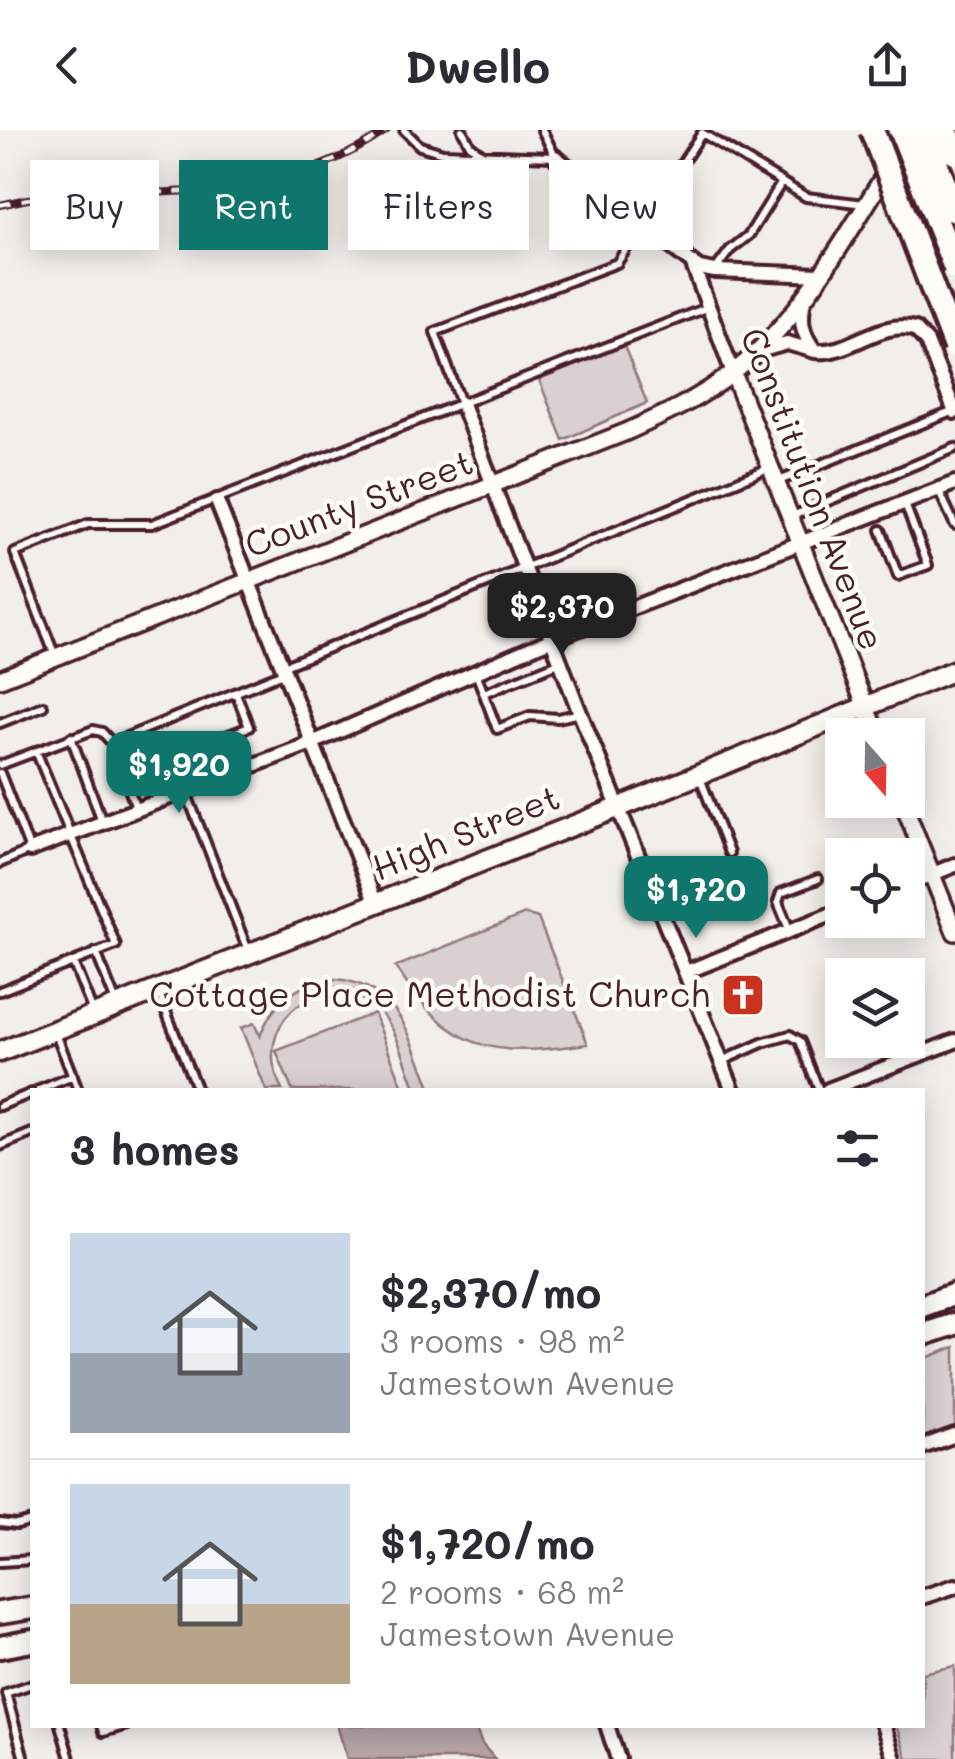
<!DOCTYPE html>
<meta charset="utf-8">
<style>
body{margin:0;font-family:Mali,sans-serif;background:#f2f2f3;color:#2b2b33;height:100vh;display:flex;flex-direction:column;font-size:38px;white-space:nowrap}
*{box-sizing:border-box;margin:0}
p{font-size:32px;color:#7c7c81}
.icon{flex:none;width:55px;height:55px;fill:none;stroke:currentColor;stroke-width:2;stroke-linecap:round;stroke-linejoin:round}
.map{position:relative;flex:1;overflow:hidden}
.details{position:absolute;left:30px;top:958px;width:895px;height:640px;display:flex;flex-direction:column;background:#fff;border-radius:0px;box-shadow:0 5px 25px #0003}
.details>*{flex:none}
.top-card{position:absolute;left:30px;top:30px;width:895px;height:90px;display:flex;gap:20px}
.needle{width:65px;rotate:160deg}
.controls{position:absolute;left:825px;top:588px;display:grid;gap:20px}
.controls a{display:grid;place-items:center;width:100px;height:100px;border-radius:0px;background:#fff;box-shadow:0 5px 25px #0003;font-size:50px}
.price{position:absolute;translate:-50% -85px;padding:0 22px;border-radius:20px;background:#0f766e;color:#fff;font-size:32px;line-height:65px;filter:drop-shadow(0 2px 5px #0008)}
.price::after{content:'';position:absolute;left:50%;top:60px;width:30px;height:22px;margin-left:-15px;background:inherit;clip-path:polygon(0 0,100% 0,50% 100%)}
.price.current{background:#222;color:#fff}
ul{padding:0;list-style:none}
li{display:flex;align-items:center;gap:30px;height:250px;padding:0 40px}
li+li{border-top:2px solid #e1e1e2}
li span{display:grid;place-items:center;flex:none;width:280px;height:200px;border-radius:0px;color:#555}
li>.icon{margin-inline-start:auto}
span .icon{width:120px;height:120px;fill:#fffc;stroke-width:1}
li b{font-size:42px}
h2{display:flex;justify-content:space-between;align-items:center;height:120px;padding:0 40px;font-size:42px}
.chip{padding:0 35px;border-radius:0px;background:#fff;box-shadow:0 5px 25px #0003;font-size:35px;line-height:90px}
.chip.current{background:#0f766e;color:#fff}
header{display:flex;justify-content:space-between;align-items:center;height:130px;padding:0 40px;background:#fff;font-size:45px;font-weight:700}
.map>svg:first-child{display:block}
.green{fill:#d9d0cf;stroke:#92787d;stroke-width:2.5}
.water{fill:#b7a5a6;stroke:#8b6f75;stroke-width:2.5}
.lines{fill:none;stroke-linecap:round;stroke-linejoin:round}
.service-casing{stroke:#4a1f2b;stroke-width:14}
.minor-casing{stroke:#4a1f2b;stroke-width:20}
.tertiary-casing{stroke:#4a1f2b;stroke-width:22}
.secondary-casing{stroke:#4a1f2b;stroke-width:25}
.primary-casing{stroke:#4a1f2b;stroke-width:28}
.service{stroke:#fdfcf7;stroke-width:6}
.minor{stroke:#fdfcf7;stroke-width:12}
.tertiary{stroke:#fdfcf7;stroke-width:15}
.secondary{stroke:#fdfcf7;stroke-width:18}
.primary{stroke:#fdfcf7;stroke-width:20}
.rail-casing{stroke:#4a1f2b;stroke-width:8}
.rail{stroke:#fdfcf7;stroke-width:4;stroke-dasharray:11;stroke-linecap:butt}
.motorway-bridge-casing{stroke:#4a1f2b;stroke-width:30;stroke-linecap:butt}
.motorway-bridge{stroke:#fdfcf7;stroke-width:22}
.labels{text-anchor:middle;stroke-width:9;stroke-linejoin:round;paint-order:stroke}
.street-label{font-size:35px;fill:#4a1f2b;stroke:#fdfcf7}
.poi-label{font-size:35px;fill:#4a1f2b;stroke:#fdfcf7;text-anchor:end}
</style>
<header><svg class="icon" aria-label="back" viewBox="0 0 24 24"><path d="M15 5l-7 7 7 7"/></svg>Dwello<svg class="icon" aria-label="share" viewBox="0 0 24 24"><path d="M12 15V3M7 8l5-5 5 5M5 13v7h14v-7"/></svg></header>
<div class="map">
<svg width="955" height="1629" viewBox="0 0 955 1629">
<rect width="100%" height="100%" fill="#f2efeb"/>
<filter id="ink" filterUnits="userSpaceOnUse"><feTurbulence type="fractalNoise" baseFrequency=".01" numOctaves="2"/><feDisplacementMap in="SourceGraphic" scale="20" xChannelSelector="R" yChannelSelector="G"/><feConvolveMatrix kernelMatrix="1 2 1 2 8 2 1 2 1" color-interpolation-filters="sRGB"/></filter>
<g filter="url(#ink)">
<!-- green -->
<path class="green" d="M624,216L647,273L563,310L539,250Z
M525,784L538,788L588,914C488,928 454,922 395,837Z
M336,849C401,856 410,908 431,960H416C406,936 399,902 381,883C344,843 275,868 273,923C272,936 277,948 282,960H266L241,898L254,893L260,906C273,871 299,852 336,849Z
M374,883L404,960H292L276,921Z
M955,1217V1297L923,1309V1229Z
M955,1536V1629H907L896,1595H922L923,1543Z"/>
<!-- water -->
<path class="water" d="M337,1595H474L482,1614L495,1629H347Z"/>
<g class="lines">
<defs>
<path id="service" d="M404,0L420,16L443,23L554,27
M462,0L470,15L483,25
M542,0L555,26
M715,140L730,120L749,105L782,52
M461,273L435,202L617,133L702,3L806,67L865,74
M779,351L954,281
M939,361L955,395
M790,387L955,318
M881,400L898,446L928,435L905,374
M55,526L15,423L88,394H152L706,178
M282,537L769,338
M476,543L497,599L530,586L558,588L581,583
M484,563L561,532
M0,593L43,576
M71,607L102,691
M112,613L136,678
M0,635L93,600L102,602L112,613L283,543
M0,643L30,720L0,733
M699,645L729,723
M124,646L249,597L236,563
M186,662L249,823
M789,799L778,772L781,763L818,749
M96,822L117,875
M73,832L93,882
M0,861L116,815L36,621
M158,861L197,960
M55,901L78,960
M722,931L762,913L790,905L800,911L819,960
M39,960L73,946
M0,976L32,963
M0,1016L32,1003
M0,1393L17,1395L32,1391
M0,1432L32,1430
M60,1595L70,1629
M101,1595L103,1602L127,1595
M24,1629L6,1563L32,1554"/>
<path id="minor" d="M555,27L699,138L715,141L821,145
M693,135L733,243
M759,221L787,213L815,221C801,202 800,191 804,169
M815,221C850,225 879,189 915,199L927,212L955,282
M462,274L578,578L733,960
M217,371L376,774
M30,720L312,613L552,509L955,353
M908,754L955,735
M686,842L842,780
M828,960L955,911
M922,1317L955,1305
M922,1467L955,1456
M607,1595L618,1629
M883,1595L894,1629"/>
<path id="tertiary" d="M733,243L877,605
M0,549L626,302C664,285 701,268 734,242C808,184 858,85 908,7
M902,670L955,802"/>
<path id="secondary" d="M0,922L620,677L955,540"/>
<path id="primary" d="M922,1176L955,1164
M922,1205L955,1194
M0,1483L32,1478
M0,1517L32,1511"/>
</defs>
<!-- service casing -->
<use href="#service" class="service-casing"/>
<!-- minor casing -->
<use href="#minor" class="minor-casing"/>
<!-- tertiary casing -->
<use href="#tertiary" class="tertiary-casing"/>
<!-- secondary casing -->
<use href="#secondary" class="secondary-casing"/>
<!-- primary casing -->
<use href="#primary" class="primary-casing"/>
<!-- service -->
<use href="#service" class="service"/>
<!-- minor -->
<use href="#minor" class="minor"/>
<!-- tertiary -->
<use href="#tertiary" class="tertiary"/>
<!-- secondary -->
<use href="#secondary" class="secondary"/>
<!-- primary -->
<use href="#primary" class="primary"/>
<defs>
<path id="rail" d="M0,75L27,69L232,59C287,50 341,33 387,0"/>
</defs>
<!-- rail casing -->
<use href="#rail" class="rail-casing"/>
<!-- rail -->
<use href="#rail" class="rail"/>
<defs>
<path id="motorway-bridge" d="M872,0L955,217
M901,0L955,138
M923,0L955,81
M946,0L955,23"/>
</defs>
<!-- motorway-bridge casing -->
<use href="#motorway-bridge" class="motorway-bridge-casing"/>
<!-- motorway-bridge -->
<use href="#motorway-bridge" class="motorway-bridge"/>
</g>
</g>
<!-- icons -->
<defs>
<symbol id="church-square" viewBox="-11 -11 22 22"><rect x="-9" y="-9" width="18" height="18" rx="4" fill="#c8321e" stroke="#fdfcf7"/><path d="M-1.2-6h2.4v3.5h3.3v2.4h-3.3V6h-2.4V-.1h-3.3v-2.4h3.3Z" fill="#fff"/></symbol>
</defs>
<g fill-rule="evenodd">
<use href="#church-square" x="718" y="840" width="50" height="50"/>
</g>
<g class="labels">
<!-- street labels -->
<g class="street-label">
<text transform="translate(812 359) rotate(69)" y="12">Constitution Avenue</text>
<text transform="translate(359 374) rotate(-21)" y="12">County Street</text>
<text transform="translate(466 703) rotate(-22)" y="12">High Street</text>
</g>
<!-- poi labels -->
<g class="poi-label">
<text x="710" y="877">Cottage Place Methodist Church</text>
</g>
</g>
</svg>
<div class="controls">
<a><svg class="needle" viewBox="-14 -14 28 28"><path d="M0-13l5 13h-10z" fill="#e53935"/><path d="M0 13l5-13h-10z" fill="#7c7c81"/></svg></a>
<a><svg class="icon" aria-label="locate" viewBox="0 0 24 24"><circle cx="12" cy="12" r="6"/><path d="M12 2v4M12 18v4M2 12h4M18 12h4"/></svg></a>
<a><svg class="icon" aria-label="layers" viewBox="0 0 24 24"><path d="M12 4l9 5-9 5-9-5zM3 14l9 5 9-5"/></svg></a>
</div>
<b class="price current" style="left:562px;top:528px">$2,370</b>
<b class="price" style="left:179px;top:686px">$1,920</b>
<b class="price" style="left:696px;top:811px">$1,720</b>
<div class="top-card">
<a class="chip">Buy</a>
<a class="chip current">Rent</a>
<a class="chip">Filters</a>
<a class="chip">New</a>
</div>
<section class="details">
<h2>3 homes<svg class="icon" aria-label="filters" viewBox="0 0 24 24"><path d="M4 7h16M4 17h16"/><circle cx="9" cy="7" r="2"/><circle cx="15" cy="17" r="2"/></svg></h2>
<ul>
<li><span style="background:linear-gradient(#c9d6e8 60%,#9aa5b1 0)"><svg class="icon" aria-label="home" viewBox="0 0 24 24"><path d="M3 11l9-7 9 7M6 9v11h12V9"/></svg></span><div><b>$2,370/mo</b><p>3 rooms · 98 m²</p><p>Jamestown Avenue</p></div></li>
<li><span style="background:linear-gradient(#c9d6e8 60%,#b9a48a 0)"><svg class="icon" aria-label="home" viewBox="0 0 24 24"><path d="M3 11l9-7 9 7M6 9v11h12V9"/></svg></span><div><b>$1,720/mo</b><p>2 rooms · 68 m²</p><p>Jamestown Avenue</p></div></li>
</ul>
</section>
</div>
